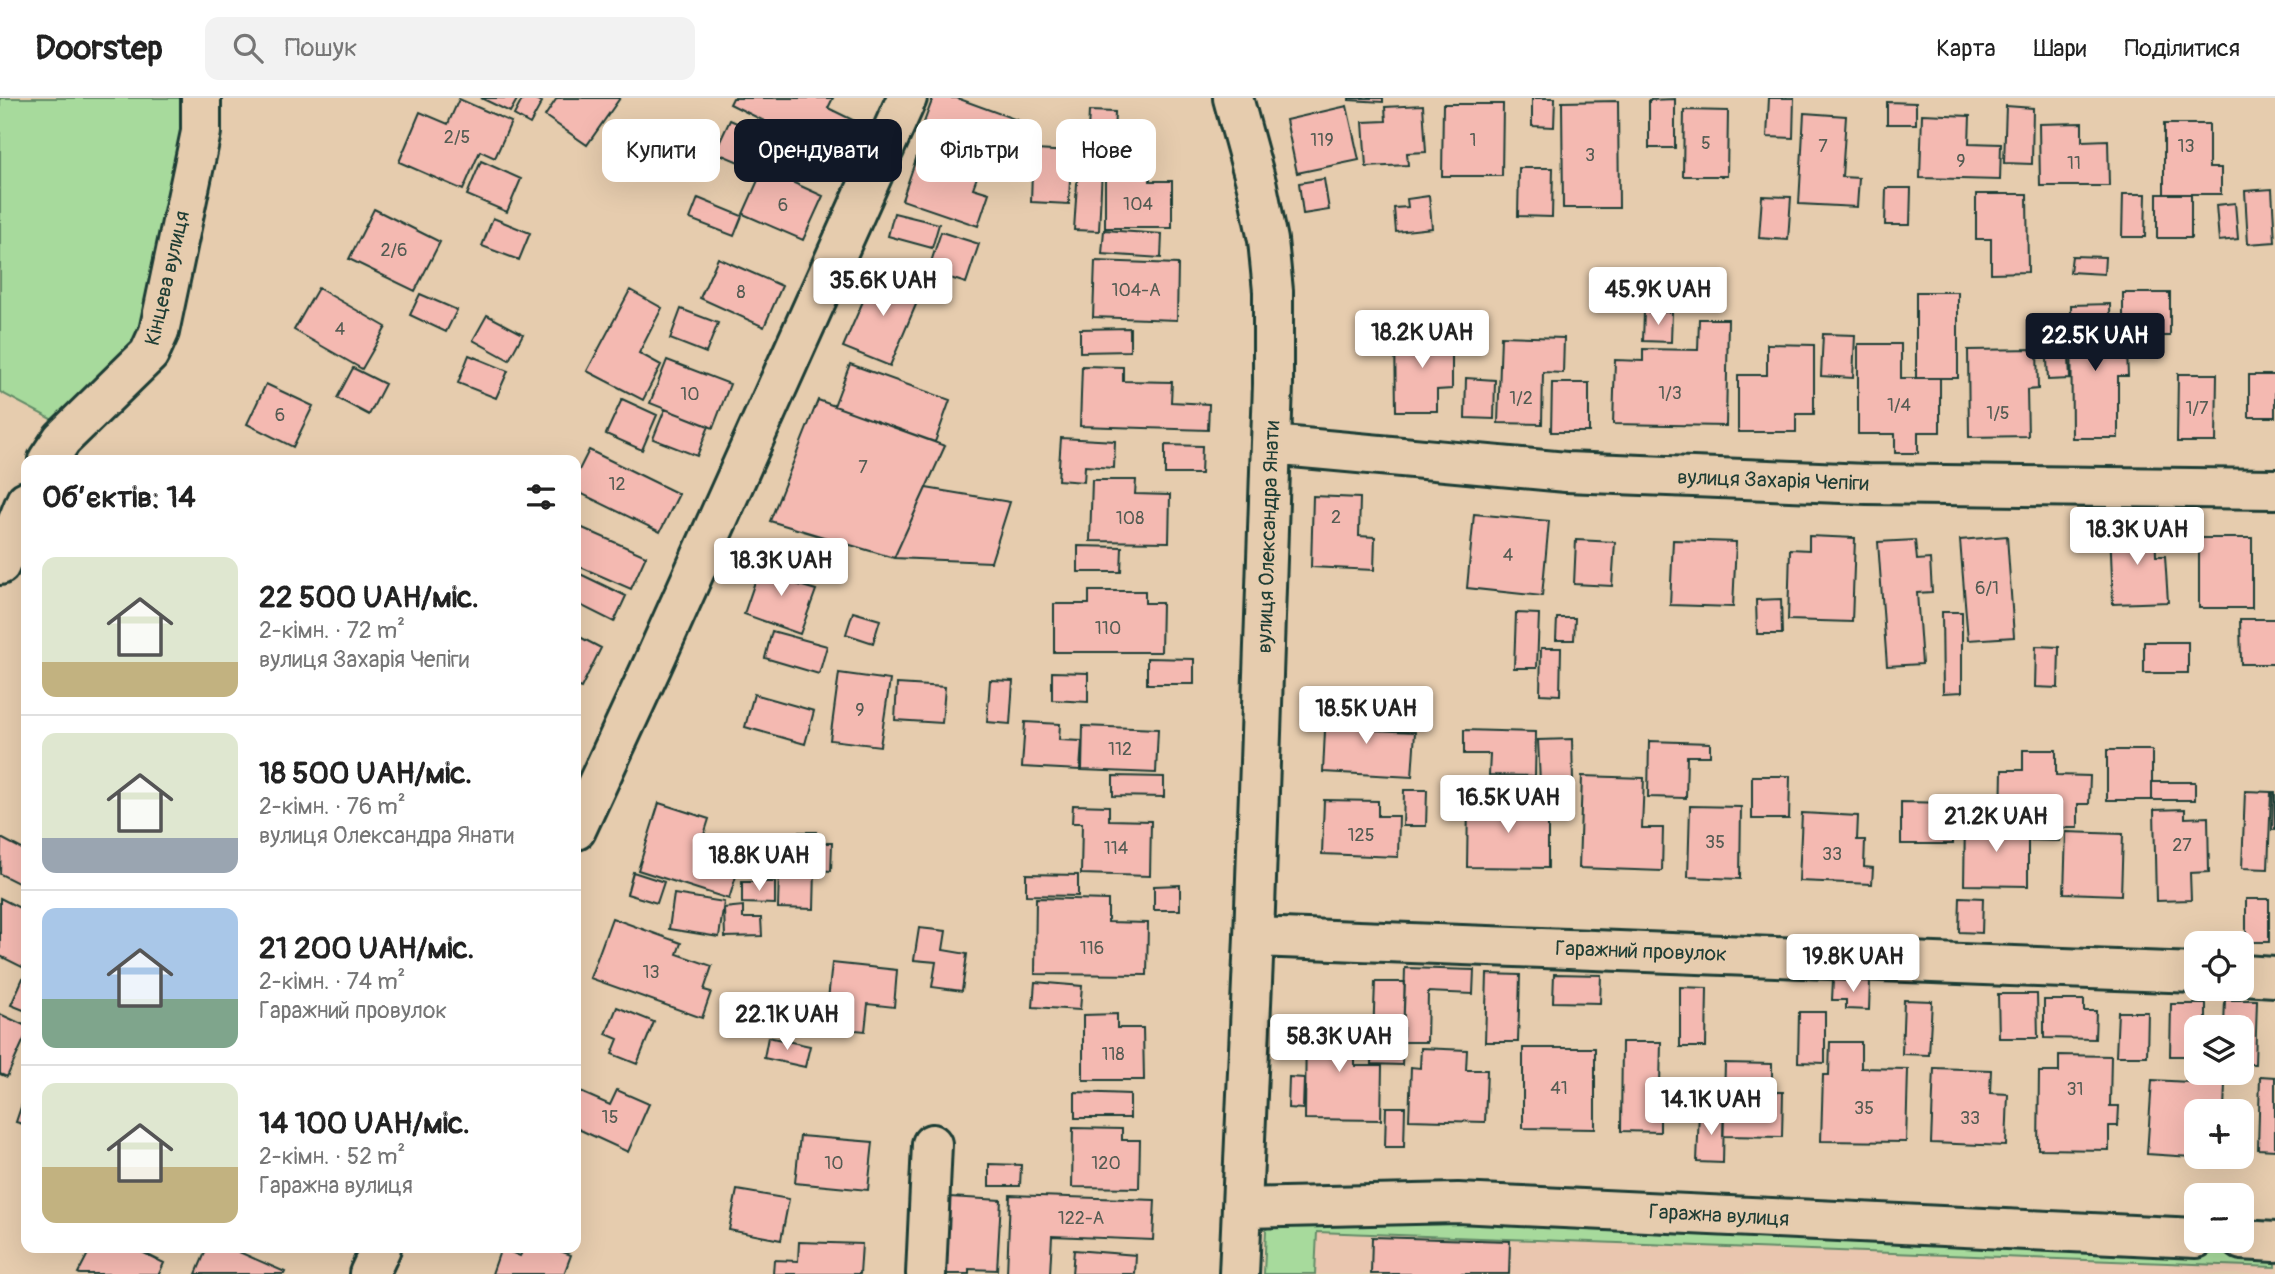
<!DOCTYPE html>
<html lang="uk">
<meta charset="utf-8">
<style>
body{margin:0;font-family:Pangolin,sans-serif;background:#f2f2f2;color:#222;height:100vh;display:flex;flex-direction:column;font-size:26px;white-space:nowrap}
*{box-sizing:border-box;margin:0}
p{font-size:23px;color:#767676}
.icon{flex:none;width:38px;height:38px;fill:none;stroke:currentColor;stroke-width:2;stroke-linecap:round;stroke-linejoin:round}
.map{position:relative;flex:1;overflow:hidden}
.drawer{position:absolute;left:21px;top:357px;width:560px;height:798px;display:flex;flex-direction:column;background:#fff;border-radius:14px;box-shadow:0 7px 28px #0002}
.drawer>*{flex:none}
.top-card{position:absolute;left:602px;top:21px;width:665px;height:63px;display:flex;gap:14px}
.tools{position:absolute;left:2184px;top:833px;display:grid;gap:14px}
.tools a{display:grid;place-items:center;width:70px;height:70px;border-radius:14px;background:#fff;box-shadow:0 7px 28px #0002;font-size:35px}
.price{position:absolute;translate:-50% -60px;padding:0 16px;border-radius:7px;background:#fff;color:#222;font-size:23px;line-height:46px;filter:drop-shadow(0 2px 4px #0008)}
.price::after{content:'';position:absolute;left:50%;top:42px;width:21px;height:16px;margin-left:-10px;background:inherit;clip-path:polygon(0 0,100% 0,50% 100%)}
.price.on{background:#111827;color:#fff}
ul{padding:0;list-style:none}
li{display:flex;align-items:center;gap:21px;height:175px;padding:0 21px}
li+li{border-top:2px solid #e0e0e0}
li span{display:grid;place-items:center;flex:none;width:196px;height:140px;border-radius:14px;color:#555}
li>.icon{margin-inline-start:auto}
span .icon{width:84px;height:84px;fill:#fffc;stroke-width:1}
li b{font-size:30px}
h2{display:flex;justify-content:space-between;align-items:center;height:84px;padding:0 21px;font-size:30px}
.pill{padding:0 24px;border-radius:14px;background:#fff;box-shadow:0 7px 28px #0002;font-size:24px;line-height:63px}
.pill.on{background:#111827;color:#fff}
header{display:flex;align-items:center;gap:42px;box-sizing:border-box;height:98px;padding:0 35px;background:#fff;border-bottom:2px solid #e0e0e0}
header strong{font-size:33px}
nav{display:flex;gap:38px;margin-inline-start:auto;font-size:24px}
.search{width:490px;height:63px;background:#f2f2f2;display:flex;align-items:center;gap:18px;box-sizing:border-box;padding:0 24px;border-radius:14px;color:#767676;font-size:26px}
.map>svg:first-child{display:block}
.built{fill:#eac6af}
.green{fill:#a7da9c;stroke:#638c68;stroke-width:2}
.building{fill:#f4b9b1;stroke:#1f3d34;stroke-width:2}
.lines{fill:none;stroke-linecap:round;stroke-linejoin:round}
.minor-casing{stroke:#1f3d34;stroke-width:44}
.minor{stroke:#e6ccae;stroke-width:38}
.labels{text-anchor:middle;stroke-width:6;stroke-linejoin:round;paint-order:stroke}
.number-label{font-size:18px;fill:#545c53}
.street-label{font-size:21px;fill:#1f3d34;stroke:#e6ccae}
</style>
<header>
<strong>Doorstep</strong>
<div class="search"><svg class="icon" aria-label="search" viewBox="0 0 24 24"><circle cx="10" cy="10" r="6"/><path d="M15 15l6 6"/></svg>Пошук</div>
<nav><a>Карта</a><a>Шари</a><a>Поділитися</a></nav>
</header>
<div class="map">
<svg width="2275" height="1176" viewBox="0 0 2275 1176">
<rect width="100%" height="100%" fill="#e6ccae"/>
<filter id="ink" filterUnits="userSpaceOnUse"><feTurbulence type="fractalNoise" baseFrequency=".0143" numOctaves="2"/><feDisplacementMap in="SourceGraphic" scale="14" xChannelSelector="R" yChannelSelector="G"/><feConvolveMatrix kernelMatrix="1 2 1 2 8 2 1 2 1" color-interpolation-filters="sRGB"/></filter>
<g filter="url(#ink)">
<!-- built -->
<path class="built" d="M1317,1134L2275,1169V1176H1315Z"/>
<!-- green -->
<path class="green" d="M0,0H193L153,228L64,328L0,294Z
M1458,1118L2275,1154V1169L1317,1134L1315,1176H1264L1266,1132L1271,1124Z"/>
<!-- building -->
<path class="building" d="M481,0H518L510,14Z
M523,0H533L542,4L530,26L514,17Z
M557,0H620L587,47L545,18Z
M733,0H833L828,10L863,27L845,63L730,6Z
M933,0H957L1020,23L1004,69L919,38Z
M1349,0H1383V4L1349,2Z
M1532,0H1555L1554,29L1532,28Z
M1769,0H1794L1793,40L1767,39Z
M459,1L511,24L495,60L480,53L463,92L399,64L420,14L448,26Z
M1675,1V50H1649V2Z
M1618,3L1619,110H1563L1562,4Z
M1887,4L1916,5V26H1887Z
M1443,6H1503L1502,78H1442Z
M1423,7L1426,54L1407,55L1408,67L1366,69L1363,24L1386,23L1385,9Z
M1347,8L1359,62L1297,75L1286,22Z
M2006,8L2033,10L2032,66L2004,65Z
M1684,12L1728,13L1727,78H1683Z
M1089,13L1115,14L1114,39H1127L1126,58L1087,56Z
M1804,15L1846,18L1842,79L1859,80L1857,109L1799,106Z
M1922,16L1970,18L1969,45L2001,46L2000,82L1920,80Z
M730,22L762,36L748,68L715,54Z
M2082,25V43L2108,42L2109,88H2040L2039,26Z
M2164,26H2209V70H2221V96H2164Z
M1016,51L1071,54L1069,106L1031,104L1032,74H1015Z
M917,58L977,79L973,90L989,95L978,128L902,102Z
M481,63L521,81L507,114L467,97Z
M1105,68H1150V83H1172V130H1105Z
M1078,70L1102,71L1099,133L1074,132Z
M1519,70H1553L1552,119L1518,118Z
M763,71L823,98L803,142L743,116Z
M1324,81L1329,112L1303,116L1299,85Z
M1886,90H1911L1910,127H1885Z
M2272,91L2275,144L2248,146L2245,93Z
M1976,96H2027L2028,174L1991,175V141H1976Z
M2123,96H2146L2145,139H2122Z
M2157,96H2191V140H2157Z
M1429,98L1432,130L1396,134L1394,110L1408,109L1407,101Z
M1762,98L1791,99L1788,142L1759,140Z
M698,100L742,118L734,138L690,121Z
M2235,105L2238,141L2219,143L2216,107Z
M374,111L440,144L415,193L349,161Z
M894,115L939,126L932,150L888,138Z
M493,120L530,135L519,162L482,148Z
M1104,132L1162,136L1161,160L1102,156Z
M941,134L979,146L966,185L928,173Z
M2072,158L2105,159L2104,176L2070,174Z
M718,160L782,188L764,229L700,200Z
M1095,163L1178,166L1177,222L1093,219Z
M877,171L923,190L890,268L843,249Z
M318,190L386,229L362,271L294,232Z
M630,192L662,210L639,255L661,267L643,302L587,273Z
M1916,194H1958V280H1916Z
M2123,195H2170V238H2123Z
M420,196L457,212L446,234L410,217Z
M2110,206L2111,254H2127L2128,278H2118V340H2072L2071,207Z
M681,211L718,225L706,255L670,241Z
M1644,214H1672L1671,244L1643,243Z
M487,217L523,236L509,262L473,242Z
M1699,221H1728L1726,328L1613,326L1615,262L1643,263V251L1698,252Z
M1130,230V253L1080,254V231Z
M1452,236V291L1437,292V313H1396L1395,237Z
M1823,236L1855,237L1853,280L1821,278Z
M1501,238L1564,240L1563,275L1543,274L1542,326L1498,325Z
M2068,238L2070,281L2048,282L2046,240Z
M1767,246L1814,247V316H1796V334H1738V277H1767Z
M1858,246H1901V280H1940V334H1918V355H1895V336H1858Z
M2037,251L2038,291L2027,292L2028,338L1969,339L1968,252Z
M469,257L508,273L496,300L458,285Z
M667,262L730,286L713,330L650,305Z
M850,266L950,302L935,344L834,308Z
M1082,268L1123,269V283L1172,284L1171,304L1209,306L1208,332L1080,328Z
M353,270L385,286L369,317L337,300Z
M2178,276H2217L2216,344H2177Z
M2249,277H2275V319H2249Z
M1466,280L1495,282L1494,321L1465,320Z
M1552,285H1589V334H1551Z
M266,286L313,308L293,349L247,326Z
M622,301L657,317L642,352L606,336Z
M818,302L945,348L894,460L770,423Z
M665,311L709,328L697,358L653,341Z
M1061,340L1115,343L1114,370L1085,368L1084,384L1058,382Z
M1165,347L1202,348L1201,376H1165Z
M589,352L679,396L660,434L576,393V378Z
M1092,382H1136L1135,396L1170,397L1169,444L1090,443Z
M926,390L1010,404L991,464L894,460Z
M1313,398L1360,400L1359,438L1375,439L1374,472L1311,469Z
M1474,416L1549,423L1542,498L1467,490Z
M578,428L646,458L631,491L576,467V433Z
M2155,428L2156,458H2165L2168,504L2113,506L2110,430Z
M1809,438L1855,440L1852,524L1788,522L1790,451L1809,452Z
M2007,438L2014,539L1968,542L1960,442Z
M2199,440H2252V510H2199Z
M1576,442L1615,444L1612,488L1574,486Z
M1673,442L1736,444L1733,509L1670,507Z
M1915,442L1917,462L1930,461L1932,494L1917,495L1922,566L1887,568L1878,444Z
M1078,448L1122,449L1121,474H1078Z
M775,460L802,470L796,486L816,492L800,536L744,516L759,472L770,476Z
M576,474L626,498L614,524L576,505Z
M1089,493H1145V505H1162L1161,554H1054V506H1089Z
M1781,501L1782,536H1757L1756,502Z
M853,514L880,522L873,545L846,536Z
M1942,514H1962V594L1943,595Z
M1516,515L1539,516L1537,570H1514Z
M1557,520H1575L1574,542H1556Z
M2240,521H2275V566H2241Z
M772,533L827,548L819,576L765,560Z
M576,537L601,550L581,590L576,588Z
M2144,544H2188V575H2144Z
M2036,548L2059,549L2058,590L2035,589Z
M1541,550H1561L1560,597L1540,596Z
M1147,560L1194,561V586H1147Z
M1052,574L1088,575V604L1052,602Z
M839,575L890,582L880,648L830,642Z
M990,582L1013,583L1010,626L987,624Z
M897,586L945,589L942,625L895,622Z
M754,596L814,613L805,646L745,629Z
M1326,612L1375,614L1374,632L1415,634L1412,679L1323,674Z
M1025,624L1060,626L1059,642L1082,643L1080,672L1022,669Z
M1083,628L1158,631L1156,675L1082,672Z
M1464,632L1536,634L1535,678L1489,677L1490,656H1464Z
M1572,641L1573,683L1540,684L1538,642Z
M1649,643L1710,645V658H1687L1686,700L1648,699Z
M2023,652H2056V677L2090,678L2089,706H2078V730H2060V743L2028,742V724H2001L2002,672H2023Z
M2107,652H2152V702H2107Z
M1113,678L1164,679V699L1113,698Z
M1582,678L1644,680L1642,730H1663L1662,773L1579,770Z
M1752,678H1790L1789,721H1752Z
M2152,684H2195V702H2152Z
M1404,692H1427L1426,728H1403Z
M2245,693L2271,694L2268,771L2242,770Z
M2273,694H2275V732H2272Z
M1324,702L1378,703V718H1399L1398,759L1322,756Z
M1468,704H1548V770L1467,769Z
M1901,704L1953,705V746H1901Z
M659,705L709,721L703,740L744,752L729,801L638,772Z
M1073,707L1109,708V722L1151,723L1150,778L1081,776L1082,725H1072Z
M1690,708L1741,709L1740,781L1688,779Z
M2185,711V720L2208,719L2209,774L2190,775L2191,802L2156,803L2154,712Z
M1802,715L1858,718L1857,742H1865L1864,769L1873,770L1872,786L1799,783Z
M1965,723L2028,724V788L1964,787Z
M780,734H816V745H832L831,773L815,772L814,811L778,810Z
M2066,734L2123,736L2121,797L2064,795Z
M1,740L26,753V774L20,786L0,776Z
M633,774L664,784L657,805L627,796Z
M1026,776L1078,777V798L1026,797Z
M742,784H775V806L742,805Z
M1180,787V812H1154V788Z
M674,796L724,804L719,839L669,831Z
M1960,799L1983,800L1982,835L1959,834Z
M0,800L26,813V871L0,858Z
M1036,800L1108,802V824L1148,825L1147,877L1035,876Z
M2246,801H2269V844H2246Z
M743,808V820H761L762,838L725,839L724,810Z
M612,820L681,845L677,856L712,868L704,892L711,894L702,920L590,880Z
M919,830L946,833L943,852L967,856L962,893L932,889L936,864L914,862Z
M832,865L897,872L894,909L868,906L865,933L825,929Z
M1405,870L1474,872L1473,896L1428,894L1427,944H1403Z
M1487,876L1520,877L1518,944H1485Z
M1554,876L1601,877L1600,905L1553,904Z
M23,880L26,881V913L11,907Z
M1833,882L1870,883L1869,912L1846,911V902H1832Z
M1035,884L1082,888L1080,912L1033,909Z
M1375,884H1405L1402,967L1372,966Z
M1680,889L1707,890L1706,949H1680Z
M1998,896H2037L2038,940H1999Z
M1904,902L1932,903L1929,957L1902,956Z
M2044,902H2084V913H2096L2095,941L2044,940Z
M2225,902H2257L2255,966H2242V929H2224Z
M2171,906H2206V929H2196V958H2170Z
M617,909L654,924L637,966L612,956L618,941L606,936Z
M1799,914H1825V965L1798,964Z
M2118,914H2148L2147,958H2116Z
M0,916L26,928V937L7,979L0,976Z
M1117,916V930H1143L1144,982H1083V917Z
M1306,920H1355V968H1382L1381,1022L1305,1021Z
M768,939L810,948L805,969L764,960Z
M1622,944H1661L1660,988H1673L1672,1019H1660V1034L1621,1033Z
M1830,944H1861V970L1908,971L1906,1044L1821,1043L1823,977H1829Z
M1421,950L1467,952L1466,972H1487L1485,1024L1409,1022L1411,969L1420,970Z
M1523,950H1595V1031L1523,1030Z
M2059,957L2111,958L2110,1008H2119L2118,1028H2109V1052L2038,1051L2039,974H2059Z
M1725,965L1772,966V994H1783L1782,1039L1723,1038Z
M1934,970L1991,972L1990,995L2008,996L2006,1048L1931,1045Z
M2260,978L2275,979V1052L2258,1051Z
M1289,979L1304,980L1303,1011L1288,1010Z
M2152,982L2225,986L2224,1012L2234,1013H2196V1059H2222V1061L2147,1056Z
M576,992L610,1007L617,992L649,1006L628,1054L576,1030Z
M1075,994L1130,996V1020H1075Z
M23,1003L26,1004V1027L16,1024Z
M1386,1009H1405L1404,1049H1385Z
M1699,1013L1724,1014L1723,1065L1697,1064Z
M1073,1030L1122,1031V1042H1140L1139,1090L1072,1089Z
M800,1038L873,1044L868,1092L795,1085Z
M989,1066L1021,1067L1020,1088H989Z
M737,1092L789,1101L781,1142L729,1132Z
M1010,1097L1155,1102L1153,1142L1052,1138L1050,1176H1007Z
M949,1099L1001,1102L997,1172L969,1171V1176H945Z
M1372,1139L1510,1143L1509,1176H1371Z
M799,1144L862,1146L860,1176H773L774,1162L798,1163Z
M91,1150H134L164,1165L159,1176H80L78,1175Z
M207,1150H230L285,1174L284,1176H196Z
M501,1150L520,1158L524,1150H552L571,1157L564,1176H492Z
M1074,1152L1136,1157L1135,1176H1072Z"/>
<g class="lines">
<defs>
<path id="minor" d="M1233,0L1257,88L1268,142L1273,193V286L1254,839L1239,1176
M1271,347L1566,374L1867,386L2275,391
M48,362L62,341L149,256L159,234L201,34V0
M0,467L26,403
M576,732L652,568L907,0
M1254,839L2196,875
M2242,877L2275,879
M1242,1110L1458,1105L2196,1140
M2242,1142L2275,1144
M369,1176L381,1150
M926,1176L932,1046"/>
</defs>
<!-- minor casing -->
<use href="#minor" class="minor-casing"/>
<!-- minor -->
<use href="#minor" class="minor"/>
</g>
</g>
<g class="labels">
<!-- number labels -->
<g class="number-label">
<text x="457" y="45">2/5</text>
<text x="1322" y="48">119</text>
<text x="1473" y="48">1</text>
<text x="1706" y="51">5</text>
<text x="1823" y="54">7</text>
<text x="2186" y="54">13</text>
<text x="1590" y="63">3</text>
<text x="1961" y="69">9</text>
<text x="2074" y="71">11</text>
<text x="1138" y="112">104</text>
<text x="783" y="113">6</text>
<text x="394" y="158">2/6</text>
<text x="1136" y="198">104-А</text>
<text x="741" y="200">8</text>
<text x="340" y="237">4</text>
<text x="1670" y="301">1/3</text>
<text x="690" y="302">10</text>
<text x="1521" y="306">1/2</text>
<text x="1899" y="313">1/4</text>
<text x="2197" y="316">1/7</text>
<text x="1998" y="321">1/5</text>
<text x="280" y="323">6</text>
<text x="863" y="375">7</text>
<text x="617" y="392">12</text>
<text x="1336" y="425">2</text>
<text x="1130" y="426">108</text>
<text x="1508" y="463">4</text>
<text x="1987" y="496">6/1</text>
<text x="1108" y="536">110</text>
<text x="860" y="618">9</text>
<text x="1120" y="657">112</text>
<text x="1361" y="743">125</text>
<text x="1715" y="750">35</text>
<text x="2182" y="753">27</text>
<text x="1116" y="756">114</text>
<text x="1832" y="762">33</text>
<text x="1092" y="856">116</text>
<text x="651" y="880">13</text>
<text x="1113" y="962">118</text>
<text x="1559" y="996">41</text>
<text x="2075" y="997">31</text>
<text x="1864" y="1016">35</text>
<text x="610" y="1025">15</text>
<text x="1970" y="1026">33</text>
<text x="834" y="1071">10</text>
<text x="1106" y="1071">120</text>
<text x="1081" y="1126">122-А</text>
</g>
<!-- street labels -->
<g class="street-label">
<text transform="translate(167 180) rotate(-77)" y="7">Кінцева вулиця</text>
<text transform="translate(1773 382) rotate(2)" y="7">вулиця Захарія Чепіги</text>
<text transform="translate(1268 439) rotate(-88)" y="7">вулиця Олександра Янати</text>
<text transform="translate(1641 853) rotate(2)" y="7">Гаражний провулок</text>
<text transform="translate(1719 1117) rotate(3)" y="7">Гаражна вулиця</text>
</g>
</g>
</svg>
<div class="tools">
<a><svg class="icon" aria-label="locate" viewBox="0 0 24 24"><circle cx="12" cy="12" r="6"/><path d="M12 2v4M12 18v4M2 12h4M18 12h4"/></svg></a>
<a><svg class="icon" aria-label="layers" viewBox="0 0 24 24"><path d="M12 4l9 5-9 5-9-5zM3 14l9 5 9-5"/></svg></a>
<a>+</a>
<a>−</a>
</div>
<b class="price" style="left:883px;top:220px">35.6K UAH</b>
<b class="price" style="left:1658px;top:229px">45.9K UAH</b>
<b class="price" style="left:1422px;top:272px">18.2K UAH</b>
<b class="price on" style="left:2095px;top:275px">22.5K UAH</b>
<b class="price" style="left:2137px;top:469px">18.3K UAH</b>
<b class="price" style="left:781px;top:500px">18.3K UAH</b>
<b class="price" style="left:1366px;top:648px">18.5K UAH</b>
<b class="price" style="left:1508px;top:737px">16.5K UAH</b>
<b class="price" style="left:1996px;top:756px">21.2K UAH</b>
<b class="price" style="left:759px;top:795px">18.8K UAH</b>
<b class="price" style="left:1853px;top:896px">19.8K UAH</b>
<b class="price" style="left:787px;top:954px">22.1K UAH</b>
<b class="price" style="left:1339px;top:976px">58.3K UAH</b>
<b class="price" style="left:1711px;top:1039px">14.1K UAH</b>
<div class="top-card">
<a class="pill">Купити</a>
<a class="pill on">Орендувати</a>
<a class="pill">Фільтри</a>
<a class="pill">Нове</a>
</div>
<section class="drawer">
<h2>Об’єктів: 14<svg class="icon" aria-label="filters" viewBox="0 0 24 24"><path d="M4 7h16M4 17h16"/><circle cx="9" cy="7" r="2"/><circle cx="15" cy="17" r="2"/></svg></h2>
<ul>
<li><span style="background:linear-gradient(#dfe7d0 75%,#c2b280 0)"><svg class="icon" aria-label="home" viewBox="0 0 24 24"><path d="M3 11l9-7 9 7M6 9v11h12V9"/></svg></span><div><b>22 500 UAH/міс.</b><p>2-кімн. · 72 m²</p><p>вулиця Захарія Чепіги</p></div></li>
<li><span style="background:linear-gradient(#dfe7d0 75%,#9aa5b1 0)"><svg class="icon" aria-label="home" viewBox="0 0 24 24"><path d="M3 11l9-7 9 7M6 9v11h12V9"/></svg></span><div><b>18 500 UAH/міс.</b><p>2-кімн. · 76 m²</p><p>вулиця Олександра Янати</p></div></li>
<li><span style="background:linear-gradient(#a9c7e8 65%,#7fa58c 0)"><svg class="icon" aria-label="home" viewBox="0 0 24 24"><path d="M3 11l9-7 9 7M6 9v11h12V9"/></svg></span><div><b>21 200 UAH/міс.</b><p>2-кімн. · 74 m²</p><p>Гаражний провулок</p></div></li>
<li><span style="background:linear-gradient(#dfe7d0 60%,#c2b280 0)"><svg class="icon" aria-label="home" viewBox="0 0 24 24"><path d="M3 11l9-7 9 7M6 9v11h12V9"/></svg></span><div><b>14 100 UAH/міс.</b><p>2-кімн. · 52 m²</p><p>Гаражна вулиця</p></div></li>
</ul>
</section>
</div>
